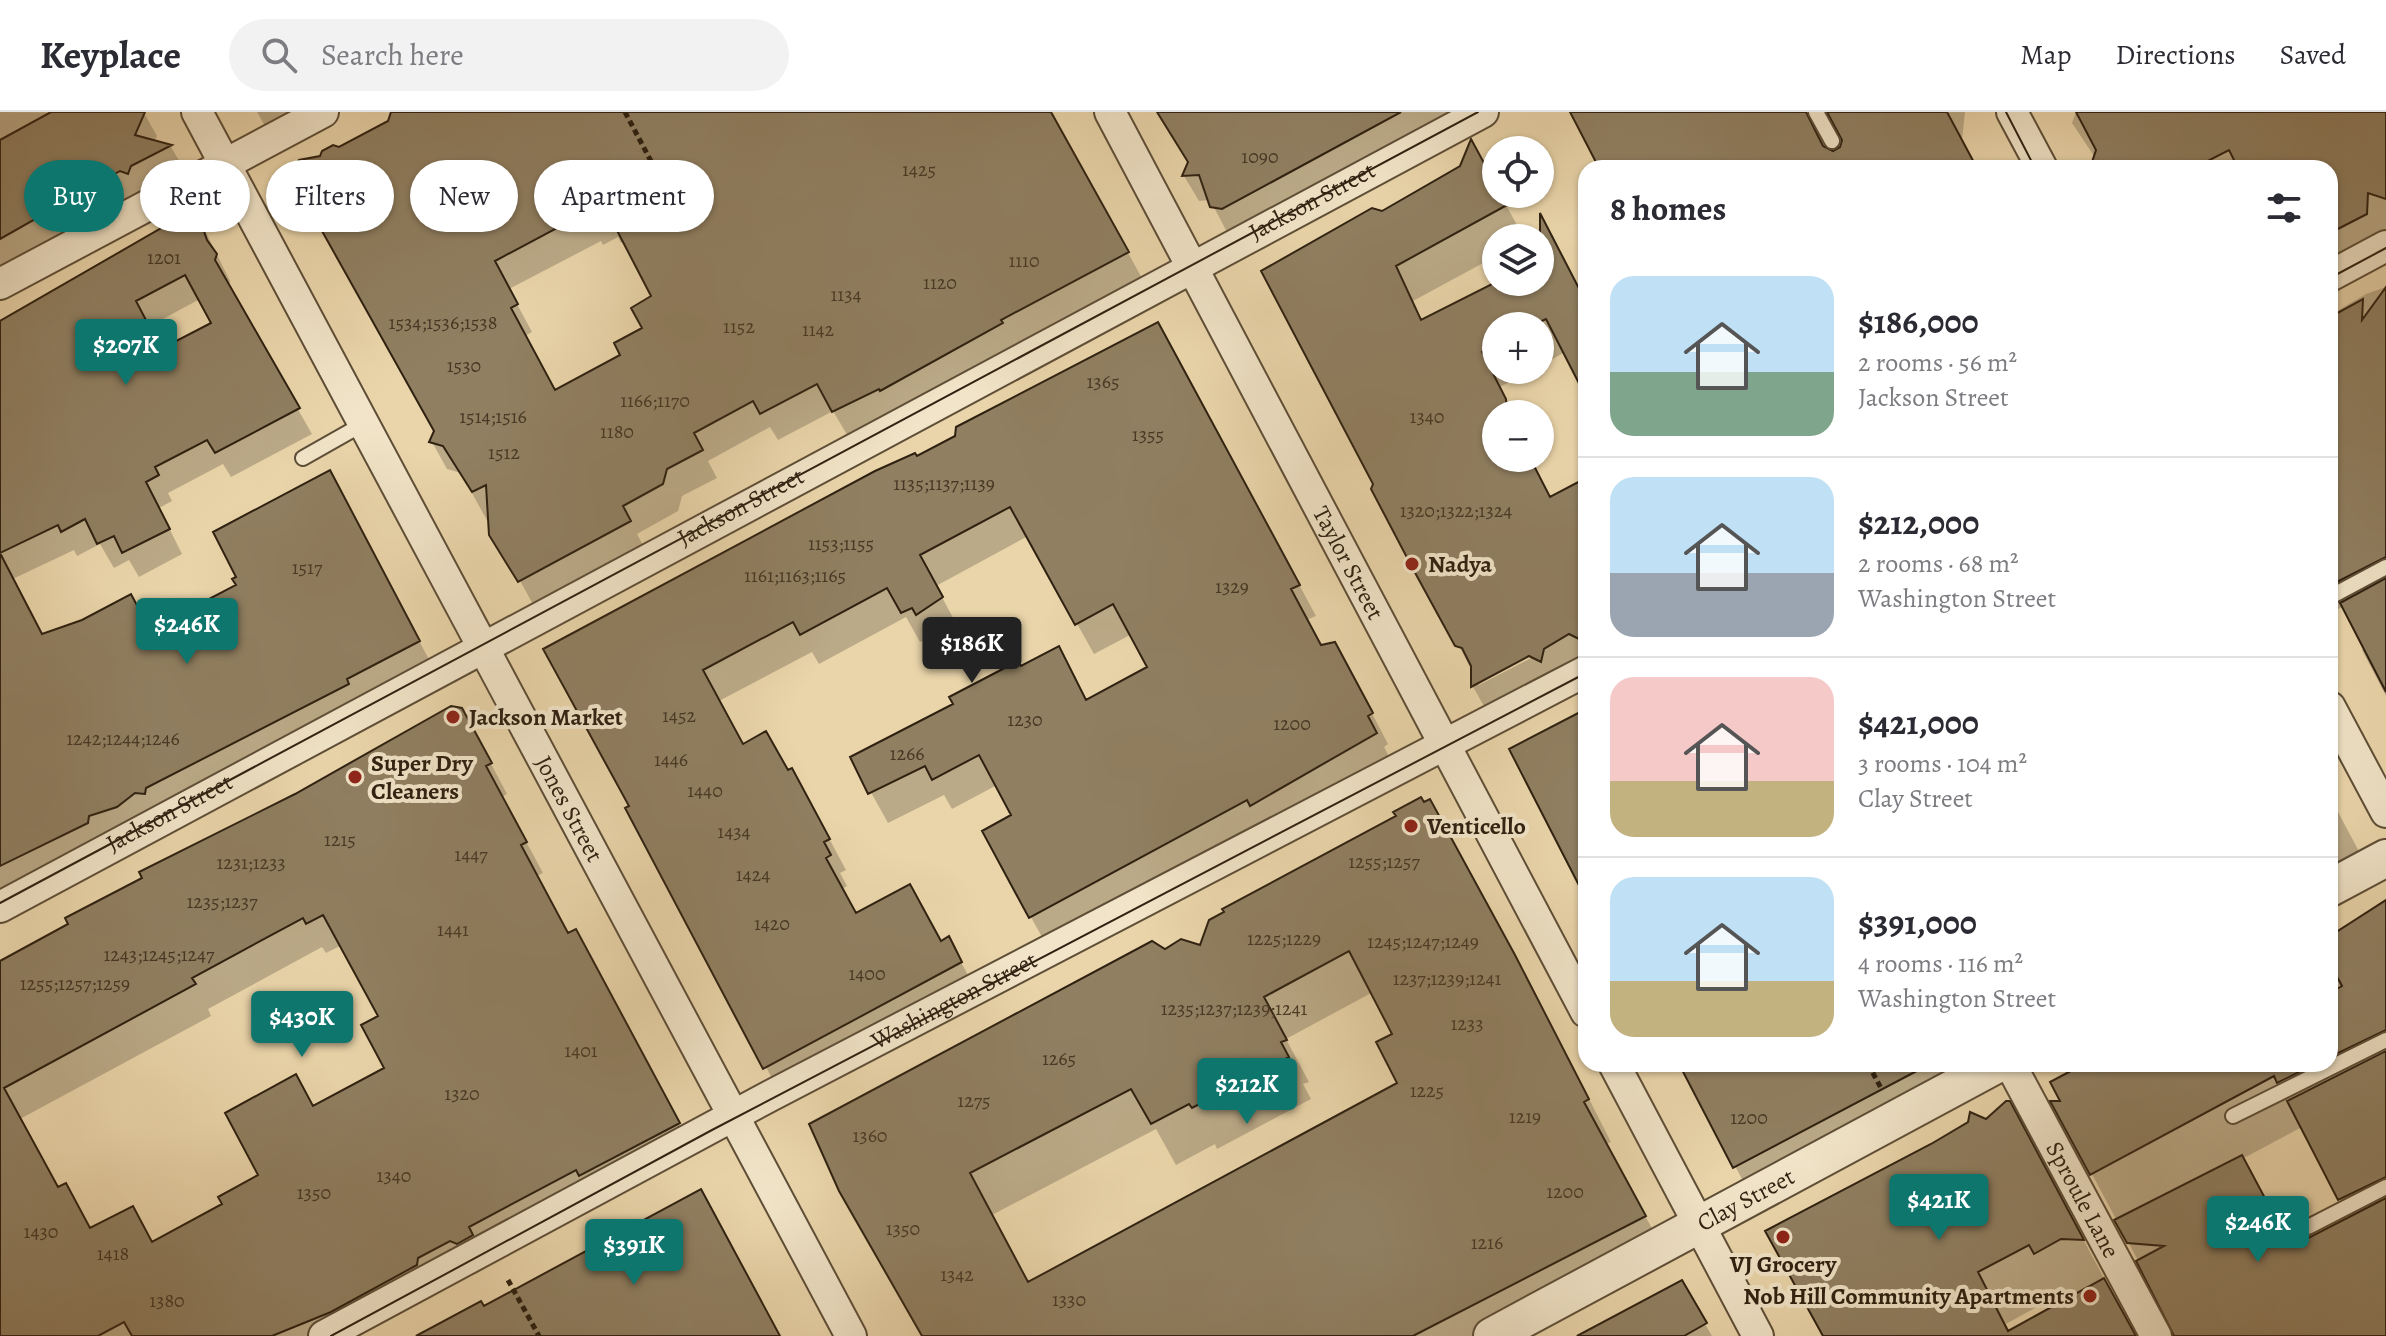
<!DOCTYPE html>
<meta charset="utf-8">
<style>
body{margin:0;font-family:Alegreya,serif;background:#f2f2f3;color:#2b2b33;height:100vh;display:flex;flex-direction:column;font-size:30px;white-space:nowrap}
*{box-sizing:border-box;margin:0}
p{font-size:26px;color:#7c7c81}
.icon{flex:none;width:44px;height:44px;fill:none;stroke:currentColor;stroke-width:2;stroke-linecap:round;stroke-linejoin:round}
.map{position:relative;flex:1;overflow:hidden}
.side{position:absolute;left:1578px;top:48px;width:760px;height:912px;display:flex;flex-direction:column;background:#fff;border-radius:24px;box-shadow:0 2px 6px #0004}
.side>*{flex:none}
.top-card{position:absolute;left:24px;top:48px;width:760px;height:72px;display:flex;gap:16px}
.controls{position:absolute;left:1482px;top:24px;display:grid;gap:16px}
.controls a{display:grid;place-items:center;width:72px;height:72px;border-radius:50%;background:#fff;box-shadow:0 2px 6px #0004;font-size:40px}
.price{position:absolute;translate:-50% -68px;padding:0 18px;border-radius:8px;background:#0f766e;color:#fff;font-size:26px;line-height:52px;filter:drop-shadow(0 2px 4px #0008)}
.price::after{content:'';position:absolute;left:50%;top:48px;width:24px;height:18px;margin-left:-12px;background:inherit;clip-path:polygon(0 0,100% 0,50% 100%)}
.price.current{background:#222;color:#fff}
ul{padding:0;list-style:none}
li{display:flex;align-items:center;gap:24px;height:200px;padding:0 32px}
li+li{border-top:2px solid #e1e1e2}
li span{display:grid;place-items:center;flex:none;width:224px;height:160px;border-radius:24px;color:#555}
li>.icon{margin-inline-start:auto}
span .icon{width:96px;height:96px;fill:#fffc;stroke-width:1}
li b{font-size:34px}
h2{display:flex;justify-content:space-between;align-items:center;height:96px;padding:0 32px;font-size:34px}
.chip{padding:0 28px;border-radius:36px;background:#fff;box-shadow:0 2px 6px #0004;font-size:28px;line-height:72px}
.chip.current{background:#0f766e;color:#fff}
header{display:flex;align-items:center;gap:48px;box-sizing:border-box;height:112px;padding:0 40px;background:#fff;border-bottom:2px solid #e1e1e2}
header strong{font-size:38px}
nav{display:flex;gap:44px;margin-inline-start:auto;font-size:28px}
.search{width:560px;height:72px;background:#f2f2f3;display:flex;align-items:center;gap:20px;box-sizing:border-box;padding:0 28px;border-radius:44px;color:#7c7c81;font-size:30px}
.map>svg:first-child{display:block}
.shadow{fill:#0003;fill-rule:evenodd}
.building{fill:#907f61;stroke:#2f2111;stroke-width:2;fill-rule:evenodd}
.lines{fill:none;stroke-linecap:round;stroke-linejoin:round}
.service-casing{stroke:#5e4e37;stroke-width:18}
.minor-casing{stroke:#5e4e37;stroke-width:34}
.tertiary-casing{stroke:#5e4e37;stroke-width:40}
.path{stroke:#2f2111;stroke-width:5;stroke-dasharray:6 4;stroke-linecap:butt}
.service{stroke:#f1e4c8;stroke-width:14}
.minor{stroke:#f1e4c8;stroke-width:30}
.tertiary{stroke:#f1e4c8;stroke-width:36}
.tram{stroke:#2f2111;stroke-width:2}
.poi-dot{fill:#8f2418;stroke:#f1e4c8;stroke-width:3}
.labels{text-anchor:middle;stroke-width:8;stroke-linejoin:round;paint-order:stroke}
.number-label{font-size:20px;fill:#473825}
.street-label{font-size:24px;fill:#2f2111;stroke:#f1e4c8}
.poi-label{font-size:24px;font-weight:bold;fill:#2f2111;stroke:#f1e4c8;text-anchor:start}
</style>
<header>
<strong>Keyplace</strong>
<div class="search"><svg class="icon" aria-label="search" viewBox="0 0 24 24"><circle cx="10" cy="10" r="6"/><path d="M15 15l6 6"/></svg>Search here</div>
<nav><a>Map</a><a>Directions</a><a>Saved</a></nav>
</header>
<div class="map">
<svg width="2386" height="1224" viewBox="0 0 2386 1224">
<rect width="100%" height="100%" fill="#ead5aa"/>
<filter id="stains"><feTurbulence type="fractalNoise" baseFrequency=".0025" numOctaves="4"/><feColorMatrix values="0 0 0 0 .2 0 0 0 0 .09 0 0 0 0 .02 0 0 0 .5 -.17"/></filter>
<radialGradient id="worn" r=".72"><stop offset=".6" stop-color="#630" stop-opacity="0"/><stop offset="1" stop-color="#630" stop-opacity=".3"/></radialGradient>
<!-- shadow -->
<path class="shadow" d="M0,0L144,1L157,24L154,30L171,35L184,57L144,77L141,84L134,82L0,157Z
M257,0H310L269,21Z
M393,0H1050L1143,168L849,326L833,299L778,328L770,315L708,349L717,366L682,384L678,399L637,422L645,437L535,496L461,361L447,357L432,330L436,319L322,46L390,10ZM618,125L621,131L625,129L654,185L644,217L623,244L555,280L525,224L532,220L509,177L601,129L603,133Z
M1164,0H1450L1442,9L1244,120H1227L1210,88L1199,89L1184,64L1190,50Z
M1572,0H1965L1962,28L1976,56H1601ZM1838,24L1844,30L1833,41L1826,38L1829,26Z
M2076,0H2386V133L2330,161V56H2102L2072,11Z
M1496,74V82H1500L1524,126H1496V144L1413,189L1423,210L1501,170H1540V150L1586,190V277L1565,240L1540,254V214H1496V258H1532L1500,275L1514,302H1496V346H1530L1551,387L1586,369V557L1492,608L1473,575V561L1264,160L1382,101ZM1537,538L1539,542L1479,573V568Z
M195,98L230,169L228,175L312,322L231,365L223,352L168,381L172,389L159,396L182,442L139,465L129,448L114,456L100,432L77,444L74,438L0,473V210ZM200,187L214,212L161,239L148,215Z
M2386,175V584L2362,538L2366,535L2343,495L2338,497L2330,483V203L2366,182Z
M1175,243L1316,504L1306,508L1321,535L1352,563L1388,632L1384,635L1393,652L1048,836L984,720L1013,704L997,673L952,697L944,683L888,711L852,646L1020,556L1075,567L1087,590L1150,556L1132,522L1094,542L1028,424L936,474L959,517L935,532L931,525L920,530L906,505L819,552L812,540L719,589L743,634L788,661L809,689L846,758L840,761L847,774L842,777L856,804L941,831L948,827L978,881L782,986L632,694L546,538L916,347Z
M343,385L433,555L0,790V483L42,524L150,520L238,474Z
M479,629L507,682L502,685L543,761L537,764L569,823L592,850L695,1042L598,1093L595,1088L485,1147L489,1154L476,1162L469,1159L435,1177L434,1184L360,1224H4L0,1218V851ZM342,833L381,905L387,957L314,996L260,1064L225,1093L152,1132L91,1118L58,1078L20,1007L211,904L208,897L322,835L326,841Z
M2330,685L2370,760L2330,782Z
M2386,790V1224H2174V1216L2092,1062L2063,991L2088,952H2330V822ZM2302,1015L2351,1107L2292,1137L2242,1047Z
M1226,801L1538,887L1611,1030L1606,1032L1668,1146L1519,1224H924L883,1156L820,1038L1165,839L1202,835ZM1373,880L1395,922L1400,971L1028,1172L992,1103L1156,1017L1176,1053L1215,1032L1217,1037L1311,987L1303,972L1309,970L1286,927Z
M1679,952H2013L1753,1087Z
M2038,1043L2135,1224H1824ZM2060,1182L2065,1190L2010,1220L2006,1212Z
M1681,1171L1712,1224H1575Z"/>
<!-- building -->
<path class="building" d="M51,0H145L135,23L172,33L131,54L128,62L120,59L0,127V28Z
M391,0H1051L1129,140L1001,208L1003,211L880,279L879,277L832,300L817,272L760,302L753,289L694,321L703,338L667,357L663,372L623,394L631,409L518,470L489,423L486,373L472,380L443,334L429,330L434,319L294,69L292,58L299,48L320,44L322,39L333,33L339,35L388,9ZM601,99L604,105L609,103L651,184L631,196L642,216L614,231L620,243L555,278L511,196L518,192L495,149L583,102L586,107Z
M1157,0H1401L1222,97L1210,95L1199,63L1182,64L1188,50Z
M1570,0H1806L1823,34L1833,39L1840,35L1842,28L1827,0H1947L1977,56H1599Z
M2076,0H2386V87L2368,81L2367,102L2330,121V56H2238L2229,38L2194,56H2090L2096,38Z
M1471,27L1496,73V82H1501L1507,93L1396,154L1421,208L1496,170H1540V101L1586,190V285L1546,207L1531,214H1496V232L1482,240L1506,287L1507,302H1496V346H1530L1550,385L1586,366V510L1581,528L1569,522L1544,537L1541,550L1529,544L1471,575V554L1462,536L1455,534L1413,457L1371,377L1373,372L1261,159L1372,96L1382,99L1460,54Z
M196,96L207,128L217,142L215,148L300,296L215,341L207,328L155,355L159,363L146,370L170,417L122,441L114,424L97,432L85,407L61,420L58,413L0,441V209ZM185,163L211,211L161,237L136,189Z
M2386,175V445L2331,473L2330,205L2363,187L2362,208Z
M1158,210L1300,473L1291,477L1321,533L1335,530L1373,601L1368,604L1377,621L1250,694L1247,688L1029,806L982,719L1011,703L979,643L932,668L925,654L868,682L850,645L953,592L949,585L1018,549L1021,554L1059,534L1086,588L1147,555L1113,492L1075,513L1010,395L920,443L943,485L916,503L912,496L901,501L887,476L800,523L793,510L703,558L743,632L766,619L788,658L792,656L830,727L824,730L831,743L826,746L856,801L910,772L941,829L949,824L962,850L763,957L625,696L629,694L543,537L875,359L915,341L917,344L955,324L956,315Z
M330,358L420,529L347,567L349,572L146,676L145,682L135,681L117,695L89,704L88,711L0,754V441L42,522L82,508L131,482L150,518L236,473L232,467L236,465L213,420Z
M2386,466V580L2340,491Z
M451,594L462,596L492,651L486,654L527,730L521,733L568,821L576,817L680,1011L579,1064L576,1058L469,1115L473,1123L457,1132L450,1129L418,1146L417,1153L331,1200L272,1224H132L124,1210L98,1224H0V849L68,812L65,806L142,766L139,760L295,682ZM323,803L378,904L361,913L384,956L313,994L296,962L225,1001L258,1063L218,1085L222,1092L152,1130L133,1094L90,1116L66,1071L58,1075L4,976L196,872L192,866L303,806L306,812Z
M1586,597V787L1509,637Z
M1421,685L1424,690L1430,687L1515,843L1589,987L1584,990L1646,1104L1413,1224H922L839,1079L809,1012L1152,829L1165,837L1181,827L1200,833L1209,808L1224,800L1222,797L1396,704L1393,700ZM1349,839L1392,922L1376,930L1397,971L1028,1170L970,1061L1131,977L1151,1012L1189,992L1192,996L1289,945L1281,930L1287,928L1264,885Z
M2386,788V918L2330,945V881L2342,874L2330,852V824Z
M2386,939V1065L2338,1088L2287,989Z
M1679,952H1930L1733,1056Z
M2084,952H2315L2277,971L2274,964L2090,1063L2050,989H2060L2050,970Z
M2006,989H2010L2084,1128L2061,1127L2034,1142L2029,1133L1978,1160L2008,1219L2104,1166L2136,1224H1823L1765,1119L1931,1032L1968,1010L1970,1000L1986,1007Z
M2242,1043L2291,1135L2386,1086V1224H2174L2136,1149L2164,1134L2127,1131L2114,1108Z
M701,1077L780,1224H416L481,1189L484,1194Z
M1682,1168L1707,1211L1684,1224H1577Z"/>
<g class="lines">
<defs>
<path id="service" d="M1816,0L1832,29
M303,346L363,312
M2330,485L2386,455
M2233,1004L2386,928
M2308,1115L2386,1075"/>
<g id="minor">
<path id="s1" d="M197,0L851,1224"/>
<path id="s2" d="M1110,0L1586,900"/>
<path d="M2012,0L2042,56"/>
<path d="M2330,164L2386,134"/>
<path d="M0,172L323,0"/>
<path d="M2330,595L2386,700"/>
<path d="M0,795L1483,0"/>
<path d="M1614,952L1758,1224"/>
<path id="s3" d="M2010,952L2156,1224"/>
<path id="s4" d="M324,1224L770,984L1586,559"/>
</g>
<g id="tertiary">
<path d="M2330,776L2386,746"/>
<path id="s5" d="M1492,1224L1998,952"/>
</g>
</defs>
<!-- service casing -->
<use href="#service" class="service-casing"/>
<!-- minor casing -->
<use href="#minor" class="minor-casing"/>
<!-- tertiary casing -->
<use href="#tertiary" class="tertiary-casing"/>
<!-- path -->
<path class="path" d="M625,0L663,72
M1868,952L1881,976
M508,1168L539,1224"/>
<!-- service -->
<use href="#service" class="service"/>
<!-- minor -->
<use href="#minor" class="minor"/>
<!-- tertiary -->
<use href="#tertiary" class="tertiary"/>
<!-- tram -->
<g class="tram">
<path d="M2006,0L2035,56"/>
<path d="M2330,166L2386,136"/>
<path id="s6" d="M0,791L1478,0"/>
<path d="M331,1224L712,1018L1586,561"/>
</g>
</g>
<!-- markers -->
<g class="poi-dot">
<circle cx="1412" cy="452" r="8"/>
<circle cx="453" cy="605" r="8"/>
<circle cx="355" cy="665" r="8"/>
<circle cx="1411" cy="714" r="8"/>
<circle cx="1783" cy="1125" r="8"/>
<circle cx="2090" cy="1184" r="8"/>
</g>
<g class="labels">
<!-- number labels -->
<g class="number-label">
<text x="1260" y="51">1090</text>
<text x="919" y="64">1425</text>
<text x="164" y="152">1201</text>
<text x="1024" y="155">1110</text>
<text x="940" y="177">1120</text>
<text x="846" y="189">1134</text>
<text x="443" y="217">1534;1536;1538</text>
<text x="739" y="221">1152</text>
<text x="818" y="224">1142</text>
<text x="464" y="260">1530</text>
<text x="1103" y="276">1365</text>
<text x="655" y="295">1166;1170</text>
<text x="493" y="311">1514;1516</text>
<text x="1427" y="311">1340</text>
<text x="617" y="326">1180</text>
<text x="1148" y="329">1355</text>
<text x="504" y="347">1512</text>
<text x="944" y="378">1135;1137;1139</text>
<text x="1456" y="405">1320;1322;1324</text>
<text x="841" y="438">1153;1155</text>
<text x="307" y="462">1517</text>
<text x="795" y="470">1161;1163;1165</text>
<text x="1232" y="481">1329</text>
<text x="679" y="610">1452</text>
<text x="1025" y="614">1230</text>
<text x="1292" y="618">1200</text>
<text x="123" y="633">1242;1244;1246</text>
<text x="907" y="648">1266</text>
<text x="671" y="654">1446</text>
<text x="705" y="685">1440</text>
<text x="734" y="726">1434</text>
<text x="340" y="734">1215</text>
<text x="471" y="749">1447</text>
<text x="1384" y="756">1255;1257</text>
<text x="251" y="757">1231;1233</text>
<text x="753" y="769">1424</text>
<text x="222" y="796">1235;1237</text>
<text x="772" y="818">1420</text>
<text x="453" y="824">1441</text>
<text x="1284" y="833">1225;1229</text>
<text x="1423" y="836">1245;1247;1249</text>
<text x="159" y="849">1243;1245;1247</text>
<text x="867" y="868">1400</text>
<text x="1447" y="873">1237;1239;1241</text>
<text x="75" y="878">1255;1257;1259</text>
<text x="1234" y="903">1235;1237;1239;1241</text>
<text x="1467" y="918">1233</text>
<text x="581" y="945">1401</text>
<text x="1059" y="953">1265</text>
<text x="1427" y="985">1225</text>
<text x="462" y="988">1320</text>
<text x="974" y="995">1275</text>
<text x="1525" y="1011">1219</text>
<text x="1749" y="1012">1200</text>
<text x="870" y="1030">1360</text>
<text x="394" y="1070">1340</text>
<text x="1565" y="1086">1200</text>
<text x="314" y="1087">1350</text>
<text x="903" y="1123">1350</text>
<text x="41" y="1126">1430</text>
<text x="1487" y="1137">1216</text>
<text x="113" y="1148">1418</text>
<text x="957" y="1169">1342</text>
<text x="1069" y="1194">1330</text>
<text x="167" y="1195">1380</text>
</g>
<!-- street labels -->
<g class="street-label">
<text dy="8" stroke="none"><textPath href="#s6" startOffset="1488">Jackson Street</textPath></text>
<text dy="8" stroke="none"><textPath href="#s6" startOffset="840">Jackson Street</textPath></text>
<text dy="8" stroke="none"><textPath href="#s2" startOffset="510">Taylor Street</textPath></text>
<text dy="8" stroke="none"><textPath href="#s1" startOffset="790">Jones Street</textPath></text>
<text dy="8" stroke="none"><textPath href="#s6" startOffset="192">Jackson Street</textPath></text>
<text dy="8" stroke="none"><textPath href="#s4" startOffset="714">Washington Street</textPath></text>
<text dy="8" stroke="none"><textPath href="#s3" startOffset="154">Sproule Lane</textPath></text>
<text dy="8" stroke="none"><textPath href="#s5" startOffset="288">Clay Street</textPath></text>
</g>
<!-- poi labels -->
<g class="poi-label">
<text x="1428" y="460">Nadya</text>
<text x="469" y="613">Jackson Market</text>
<text x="371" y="659">Super Dry<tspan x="371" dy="28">Cleaners</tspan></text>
<text x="1427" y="722">Venticello</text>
<text x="1783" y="1160" text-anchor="middle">VJ Grocery</text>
<text x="2074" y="1192" text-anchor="end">Nob Hill Community Apartments</text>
</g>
</g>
<rect width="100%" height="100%" filter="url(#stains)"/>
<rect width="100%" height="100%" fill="url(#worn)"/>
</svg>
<div class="controls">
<a><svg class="icon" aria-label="locate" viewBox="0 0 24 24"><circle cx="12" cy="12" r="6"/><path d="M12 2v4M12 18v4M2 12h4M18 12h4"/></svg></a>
<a><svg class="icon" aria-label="layers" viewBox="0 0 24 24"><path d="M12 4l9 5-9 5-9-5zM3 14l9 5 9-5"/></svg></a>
<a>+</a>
<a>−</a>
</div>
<b class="price" style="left:126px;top:275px">$207K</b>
<b class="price" style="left:187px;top:554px">$246K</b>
<b class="price current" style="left:972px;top:573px">$186K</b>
<b class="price" style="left:302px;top:947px">$430K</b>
<b class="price" style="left:1247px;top:1014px">$212K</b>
<b class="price" style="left:1939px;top:1130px">$421K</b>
<b class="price" style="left:2258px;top:1152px">$246K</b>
<b class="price" style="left:634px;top:1175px">$391K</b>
<div class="top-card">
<a class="chip current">Buy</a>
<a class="chip">Rent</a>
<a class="chip">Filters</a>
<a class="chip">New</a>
<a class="chip">Apartment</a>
</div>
<section class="side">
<h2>8 homes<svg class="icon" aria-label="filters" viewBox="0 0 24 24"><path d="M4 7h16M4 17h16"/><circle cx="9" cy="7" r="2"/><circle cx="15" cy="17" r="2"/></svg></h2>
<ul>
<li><span style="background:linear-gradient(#bfe0f5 60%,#7fa58c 0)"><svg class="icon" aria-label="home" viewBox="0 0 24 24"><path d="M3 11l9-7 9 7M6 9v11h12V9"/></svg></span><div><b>$186,000</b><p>2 rooms · 56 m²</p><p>Jackson Street</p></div></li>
<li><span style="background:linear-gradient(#bfe0f5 60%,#9aa5b1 0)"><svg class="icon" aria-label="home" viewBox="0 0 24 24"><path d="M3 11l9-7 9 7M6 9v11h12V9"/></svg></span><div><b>$212,000</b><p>2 rooms · 68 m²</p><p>Washington Street</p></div></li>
<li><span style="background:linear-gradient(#f6c9c9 65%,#c2b280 0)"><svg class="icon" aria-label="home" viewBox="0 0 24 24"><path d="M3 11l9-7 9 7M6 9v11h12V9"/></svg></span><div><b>$421,000</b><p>3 rooms · 104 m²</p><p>Clay Street</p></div></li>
<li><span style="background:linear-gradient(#bfe0f5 65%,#c2b280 0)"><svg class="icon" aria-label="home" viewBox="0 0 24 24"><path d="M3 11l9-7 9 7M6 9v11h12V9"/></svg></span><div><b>$391,000</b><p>4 rooms · 116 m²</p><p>Washington Street</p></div></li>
</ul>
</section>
</div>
